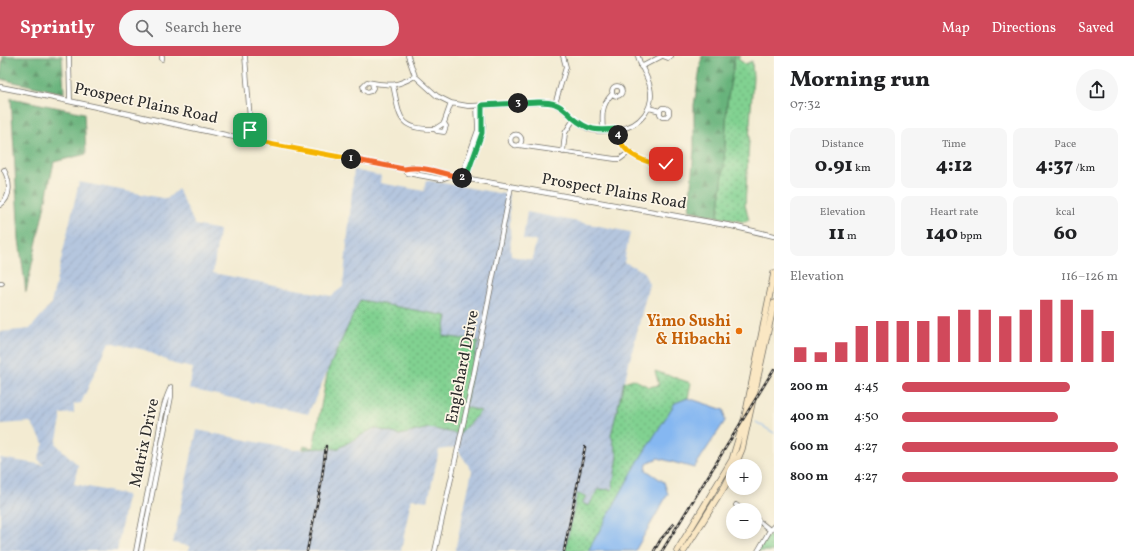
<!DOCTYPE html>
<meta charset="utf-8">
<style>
:root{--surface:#fff;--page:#f6f6f6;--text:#202124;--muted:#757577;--accent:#d1495b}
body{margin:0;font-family:Vollkorn,serif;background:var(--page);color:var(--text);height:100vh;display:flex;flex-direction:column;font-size:15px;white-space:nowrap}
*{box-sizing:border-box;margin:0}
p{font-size:13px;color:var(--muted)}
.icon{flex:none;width:22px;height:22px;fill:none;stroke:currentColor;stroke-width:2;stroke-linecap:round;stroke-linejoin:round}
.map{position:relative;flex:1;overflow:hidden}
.drawer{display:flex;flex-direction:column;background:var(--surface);width:360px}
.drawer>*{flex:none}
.tools{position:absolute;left:726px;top:403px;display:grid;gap:8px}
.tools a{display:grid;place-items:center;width:36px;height:36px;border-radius:50%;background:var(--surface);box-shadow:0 2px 10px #0003;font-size:20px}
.pin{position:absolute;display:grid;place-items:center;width:34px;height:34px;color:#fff;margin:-17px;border-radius:8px;box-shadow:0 2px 6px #0006}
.km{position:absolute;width:20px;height:20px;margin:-10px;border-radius:50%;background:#222;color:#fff;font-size:11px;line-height:20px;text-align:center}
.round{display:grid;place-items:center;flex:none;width:42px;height:42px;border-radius:21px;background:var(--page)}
.head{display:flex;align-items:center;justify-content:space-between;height:68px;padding:0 16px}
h1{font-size:22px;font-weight:800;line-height:30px}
.figures{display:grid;grid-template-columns:repeat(3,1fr);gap:6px;height:68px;padding:4px 16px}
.figures div{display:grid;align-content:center;border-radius:8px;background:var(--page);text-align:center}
.figures b{font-size:20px;font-weight:800}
.figures small{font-size:11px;font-weight:400}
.figures p{font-size:11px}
.chart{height:112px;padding:8px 16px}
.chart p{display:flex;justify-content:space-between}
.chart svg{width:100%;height:72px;margin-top:4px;stroke:var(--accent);stroke-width:6}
ul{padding:0 16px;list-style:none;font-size:13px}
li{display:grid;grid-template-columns:64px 48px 1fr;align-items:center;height:30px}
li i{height:10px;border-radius:5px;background:var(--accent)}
header{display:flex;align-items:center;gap:24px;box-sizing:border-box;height:56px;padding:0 20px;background:var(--accent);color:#fff}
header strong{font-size:19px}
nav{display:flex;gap:22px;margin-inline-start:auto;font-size:14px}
.search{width:280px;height:36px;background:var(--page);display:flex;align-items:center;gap:10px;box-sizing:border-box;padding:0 14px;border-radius:22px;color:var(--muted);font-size:15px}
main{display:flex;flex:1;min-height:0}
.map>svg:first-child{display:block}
.industrial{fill:url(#industrial-furrows)}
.grass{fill:url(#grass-dots);stroke:#567e5e}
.forest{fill:url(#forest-firs);stroke:#4a6f53}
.water{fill:#85b7f1;stroke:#58718e}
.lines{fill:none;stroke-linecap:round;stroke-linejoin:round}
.stream{stroke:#85b7f1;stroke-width:1}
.minor-casing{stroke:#716e65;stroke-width:5.5}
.tertiary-casing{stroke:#716e65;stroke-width:6}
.secondary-casing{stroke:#716e65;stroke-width:7}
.minor{stroke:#fff;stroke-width:4}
.tertiary{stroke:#fff;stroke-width:4.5}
.secondary{stroke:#fae7c3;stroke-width:5.5}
.rail-casing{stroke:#2b2b2b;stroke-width:2.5}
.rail{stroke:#fcf5e5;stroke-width:1;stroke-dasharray:3;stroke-linecap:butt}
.split-1-casing{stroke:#fff;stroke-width:8}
.split-2-casing{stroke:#fff;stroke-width:8}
.split-3-casing{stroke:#fff;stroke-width:8}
.split-4-casing{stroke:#fff;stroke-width:8}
.split-5-casing{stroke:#fff;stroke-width:8}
.split-1{stroke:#f5b400;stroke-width:5}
.split-2{stroke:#f0652b;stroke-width:5}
.split-3{stroke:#22a559;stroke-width:5}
.split-4{stroke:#22a559;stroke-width:5}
.split-5{stroke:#f5b400;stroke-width:5}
.food-dot{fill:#e8710a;stroke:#fcf5e5;stroke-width:1.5}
.labels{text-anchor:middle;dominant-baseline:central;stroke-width:3.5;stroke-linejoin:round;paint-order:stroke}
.street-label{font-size:16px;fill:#2b2b2b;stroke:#fcf5e5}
.food-label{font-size:16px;font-weight:bold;fill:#c56008;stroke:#fcf5e5;text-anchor:end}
</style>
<header>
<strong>Sprintly</strong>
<div class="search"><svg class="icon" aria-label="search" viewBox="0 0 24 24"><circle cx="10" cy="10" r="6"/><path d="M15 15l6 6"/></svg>Search here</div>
<nav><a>Map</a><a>Directions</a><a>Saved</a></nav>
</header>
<main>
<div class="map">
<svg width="774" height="495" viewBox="0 0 774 495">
<defs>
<pattern id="industrial-furrows" width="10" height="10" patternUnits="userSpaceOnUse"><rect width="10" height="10" fill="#b5c6de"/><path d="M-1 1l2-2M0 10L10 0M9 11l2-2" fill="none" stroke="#9caabf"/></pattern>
<pattern id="grass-dots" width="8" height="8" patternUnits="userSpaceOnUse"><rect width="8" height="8" fill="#81d191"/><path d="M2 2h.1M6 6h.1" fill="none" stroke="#6aaa77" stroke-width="1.8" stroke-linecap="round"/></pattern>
<pattern id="forest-firs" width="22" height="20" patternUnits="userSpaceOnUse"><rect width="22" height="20" fill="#68b37b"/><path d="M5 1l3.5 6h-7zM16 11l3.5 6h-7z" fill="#569265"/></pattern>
</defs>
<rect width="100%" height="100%" fill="#fcf5e5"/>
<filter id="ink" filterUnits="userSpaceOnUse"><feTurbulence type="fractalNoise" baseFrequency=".025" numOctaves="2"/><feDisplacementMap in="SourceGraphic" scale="8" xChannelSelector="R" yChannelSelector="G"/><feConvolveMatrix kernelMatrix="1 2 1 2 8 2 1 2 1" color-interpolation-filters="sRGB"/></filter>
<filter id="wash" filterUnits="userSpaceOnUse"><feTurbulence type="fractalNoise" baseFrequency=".012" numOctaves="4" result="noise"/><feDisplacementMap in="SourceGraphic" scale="16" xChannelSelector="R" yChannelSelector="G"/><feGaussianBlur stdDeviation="0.9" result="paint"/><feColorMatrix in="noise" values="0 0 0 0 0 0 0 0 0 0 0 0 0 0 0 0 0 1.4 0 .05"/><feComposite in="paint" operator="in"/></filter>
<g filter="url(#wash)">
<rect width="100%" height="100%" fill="#f3ebd2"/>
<path class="industrial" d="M 354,114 L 381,120 L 380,127 L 424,135 L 426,124 L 509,139 L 511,200 L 532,204 L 536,185 L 523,183 L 527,156 L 630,176 L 624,206 L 643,215 L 649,228 L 611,379 L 618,401 L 612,435 L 589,450 L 582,447 L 586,440 L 577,438 L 565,495 L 455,495 L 472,415 L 456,391 L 439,394 L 428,445 L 411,443 L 401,495 L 189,495 L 189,490 L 173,487 L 197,374 L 295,394 L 326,392 L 337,393 L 374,372 L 400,379 L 429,372 L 459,378 L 481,355 L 465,351 L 478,285 L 443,280 L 447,260 L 360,244 L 308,358 L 189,333 L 193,312 L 174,308 L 145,294 L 109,286 L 81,347 L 74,348 L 74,357 L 61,358 L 61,364 L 56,388 L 78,409 L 74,428 L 127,439 L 117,495 L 0,495 L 0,402 L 44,409 L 38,403 L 44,387 L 30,366 L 0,368 L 0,276 L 30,273 L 51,248 L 79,126 L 167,143 L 178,133 L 195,169 L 219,174 L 213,217 L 331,240 L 343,231 Z"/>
<path class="grass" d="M 735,0 L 740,0 L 738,3 L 745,8 L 752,5 L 753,21 L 745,149 L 749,164 L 745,166 L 718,161 L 724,108 L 727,47 Z
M 360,244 L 447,260 L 443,280 L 478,285 L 465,351 L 481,355 L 459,378 L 429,372 L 400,379 L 374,372 L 337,393 L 326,392 L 303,393 L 304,390 L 313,392 L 328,314 Z
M 655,315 L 691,327 L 688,342 L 675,347 L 639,404 L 588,495 L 565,495 L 577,438 L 586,440 L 582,447 L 589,450 L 598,433 L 612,434 L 618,401 L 611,379 L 624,326 L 633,323 L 649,331 L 659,329 Z
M 774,473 L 774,495 L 757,495 L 758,492 Z"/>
<path class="forest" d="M 3,0 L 62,0 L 64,37 L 0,23 Z
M 702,0 L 735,0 L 727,47 L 724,108 L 718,161 L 689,154 L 694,93 L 694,49 Z
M 11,42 L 84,57 L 86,98 L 54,106 L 26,236 L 19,183 Z"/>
<path class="water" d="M 688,342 L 724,354 L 725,365 L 694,412 L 658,402 L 647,408 L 646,414 L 664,426 L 668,438 L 635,495 L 588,495 L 639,404 L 675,347 Z"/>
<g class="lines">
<path class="stream" d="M 756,366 L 774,377"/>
</g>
</g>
<g filter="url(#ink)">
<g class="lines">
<defs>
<path id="minor" d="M 69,0 L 70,45
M 245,0 L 250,64 L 248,84
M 408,0 L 415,20 L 437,40 L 451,47 L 468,50 L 549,46 C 565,50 573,65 587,72 C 596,77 610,75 620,73 C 640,70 655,52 650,31 C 648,20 640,11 638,0
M 663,0 L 668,2 L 671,0
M 162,3 L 162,0
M 641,11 L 662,0
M 372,27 L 373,32 L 371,35 L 367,36 L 364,34 L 363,30 L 367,26 C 389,29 394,32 415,20
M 393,29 C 400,60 397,74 435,73 L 444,67 L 451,47
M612 35a5 5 0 1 1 10 0a5 5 0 1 1-10 0Z
M 555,48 L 566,11 L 563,0
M 649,52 L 660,55 L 662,52 L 666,52 L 669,54 L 669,58 L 666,61 L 662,61 L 660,58 L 660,55
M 435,73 L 437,75 L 444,76 L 446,70 L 444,67
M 617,73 C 621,96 635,103 656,108
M 603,74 C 602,59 601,50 612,38
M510.5 84a5.5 5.5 0 1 1 11 0a5.5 5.5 0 1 1-11 0Z
M 518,89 L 615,103 L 620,103 L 628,97
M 563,96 L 565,77 L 574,63
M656 109a5 5 0 1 1 10 0a5 5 0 1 1-10 0Z
M 464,122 L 468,117 L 482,77 L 483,70 L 482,49
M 464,122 L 464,113 L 478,74 L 477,50
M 0,149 C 12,141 10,125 4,114
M 0,227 L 2,227
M 736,449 L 743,454
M 755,462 L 770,474
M 136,495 C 142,461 150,427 156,393 C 160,372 161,351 171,331
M 141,495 L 171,341 L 171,333
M 435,495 L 469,342 L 511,131
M 758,495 L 770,474 L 774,470"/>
<path id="tertiary" d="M 0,31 C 84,47 166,67 249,84 C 301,94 352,104 404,113 C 425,109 445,119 464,122 L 732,170 L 774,180
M 404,113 L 408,117 L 441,123 L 449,120"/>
<path id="secondary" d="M 735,410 L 742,393 L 774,247
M 677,495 L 732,404 L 745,361 L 774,217
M 684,495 L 725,430 L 733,414"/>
</defs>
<use href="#minor" class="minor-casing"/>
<use href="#tertiary" class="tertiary-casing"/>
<use href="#secondary" class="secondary-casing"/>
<use href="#minor" class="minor"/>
<use href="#tertiary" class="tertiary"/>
<use href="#secondary" class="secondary"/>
<defs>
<path id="rail" d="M 307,495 L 321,429 L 326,390
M 564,495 L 585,391
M 654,495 L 661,483 L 674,468
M 662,495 L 774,313"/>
</defs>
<use href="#rail" class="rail-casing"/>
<use href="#rail" class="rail"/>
</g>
</g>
<g class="lines" filter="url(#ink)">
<defs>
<path id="split-1" d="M 250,74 L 248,84 L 351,103"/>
<path id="split-2" d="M 351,103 L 404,113 C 424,109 443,118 462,122"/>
<path id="split-3" d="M 462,122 L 464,122 L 467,119 L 482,77 L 482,49 L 518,47"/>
<path id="split-4" d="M 518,47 C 529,47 544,44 555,48 C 562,50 567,56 572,61 C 588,75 597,75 617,73 L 618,79"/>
<path id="split-5" d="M 618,79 C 623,97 639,104 656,108 L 658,105 L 662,104 L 666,108"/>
</defs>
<use href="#split-1" class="split-1-casing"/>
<use href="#split-2" class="split-2-casing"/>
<use href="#split-3" class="split-3-casing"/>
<use href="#split-4" class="split-4-casing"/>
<use href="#split-5" class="split-5-casing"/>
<use href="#split-1" class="split-1"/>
<use href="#split-2" class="split-2"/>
<use href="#split-3" class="split-3"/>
<use href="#split-4" class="split-4"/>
<use href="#split-5" class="split-5"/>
</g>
<circle class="food-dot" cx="739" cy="275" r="4"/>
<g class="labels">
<g class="street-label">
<text transform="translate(146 48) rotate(12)">Prospect Plains Road</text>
<text transform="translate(614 136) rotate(10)">Prospect Plains Road</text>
<text transform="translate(463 311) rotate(-79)">Englehard Drive</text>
<text transform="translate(145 387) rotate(-78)">Matrix Drive</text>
</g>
<g class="food-label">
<text x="731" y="266">Yimo Sushi<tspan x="731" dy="18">&amp; Hibachi</tspan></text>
</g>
</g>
</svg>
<div class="tools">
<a>+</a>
<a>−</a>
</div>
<div class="pin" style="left:250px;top:74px;background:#1e9e55"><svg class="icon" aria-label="arrive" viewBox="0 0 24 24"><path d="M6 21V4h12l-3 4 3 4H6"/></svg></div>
<div class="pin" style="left:666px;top:108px;background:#d93025"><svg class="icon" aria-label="check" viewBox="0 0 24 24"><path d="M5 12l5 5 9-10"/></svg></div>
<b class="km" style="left:351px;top:103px">1</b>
<b class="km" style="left:462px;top:122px">2</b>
<b class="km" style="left:518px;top:47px">3</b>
<b class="km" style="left:618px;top:79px">4</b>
</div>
<section class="drawer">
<div class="head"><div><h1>Morning run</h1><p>07:32</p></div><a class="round"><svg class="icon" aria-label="share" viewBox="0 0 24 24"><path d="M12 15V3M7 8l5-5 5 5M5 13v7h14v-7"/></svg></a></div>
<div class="figures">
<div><p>Distance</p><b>0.91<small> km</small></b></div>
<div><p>Time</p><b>4:12</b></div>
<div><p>Pace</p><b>4:37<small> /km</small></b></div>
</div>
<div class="figures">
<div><p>Elevation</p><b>11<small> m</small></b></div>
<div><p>Heart rate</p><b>140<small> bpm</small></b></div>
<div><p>kcal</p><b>60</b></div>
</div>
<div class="chart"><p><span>Elevation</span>116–126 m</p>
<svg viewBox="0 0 160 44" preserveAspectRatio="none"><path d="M5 44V35M15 44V38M25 44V32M35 44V22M45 44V19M55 44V19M65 44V19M75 44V16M85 44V12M95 44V12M105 44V16M115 44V12M125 44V6M135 44V6M145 44V12M155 44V25"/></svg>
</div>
<ul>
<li><b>200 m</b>4:45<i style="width:78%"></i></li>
<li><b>400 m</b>4:50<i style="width:72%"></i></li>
<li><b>600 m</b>4:27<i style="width:100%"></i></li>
<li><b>800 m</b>4:27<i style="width:100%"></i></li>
</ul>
</section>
</main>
